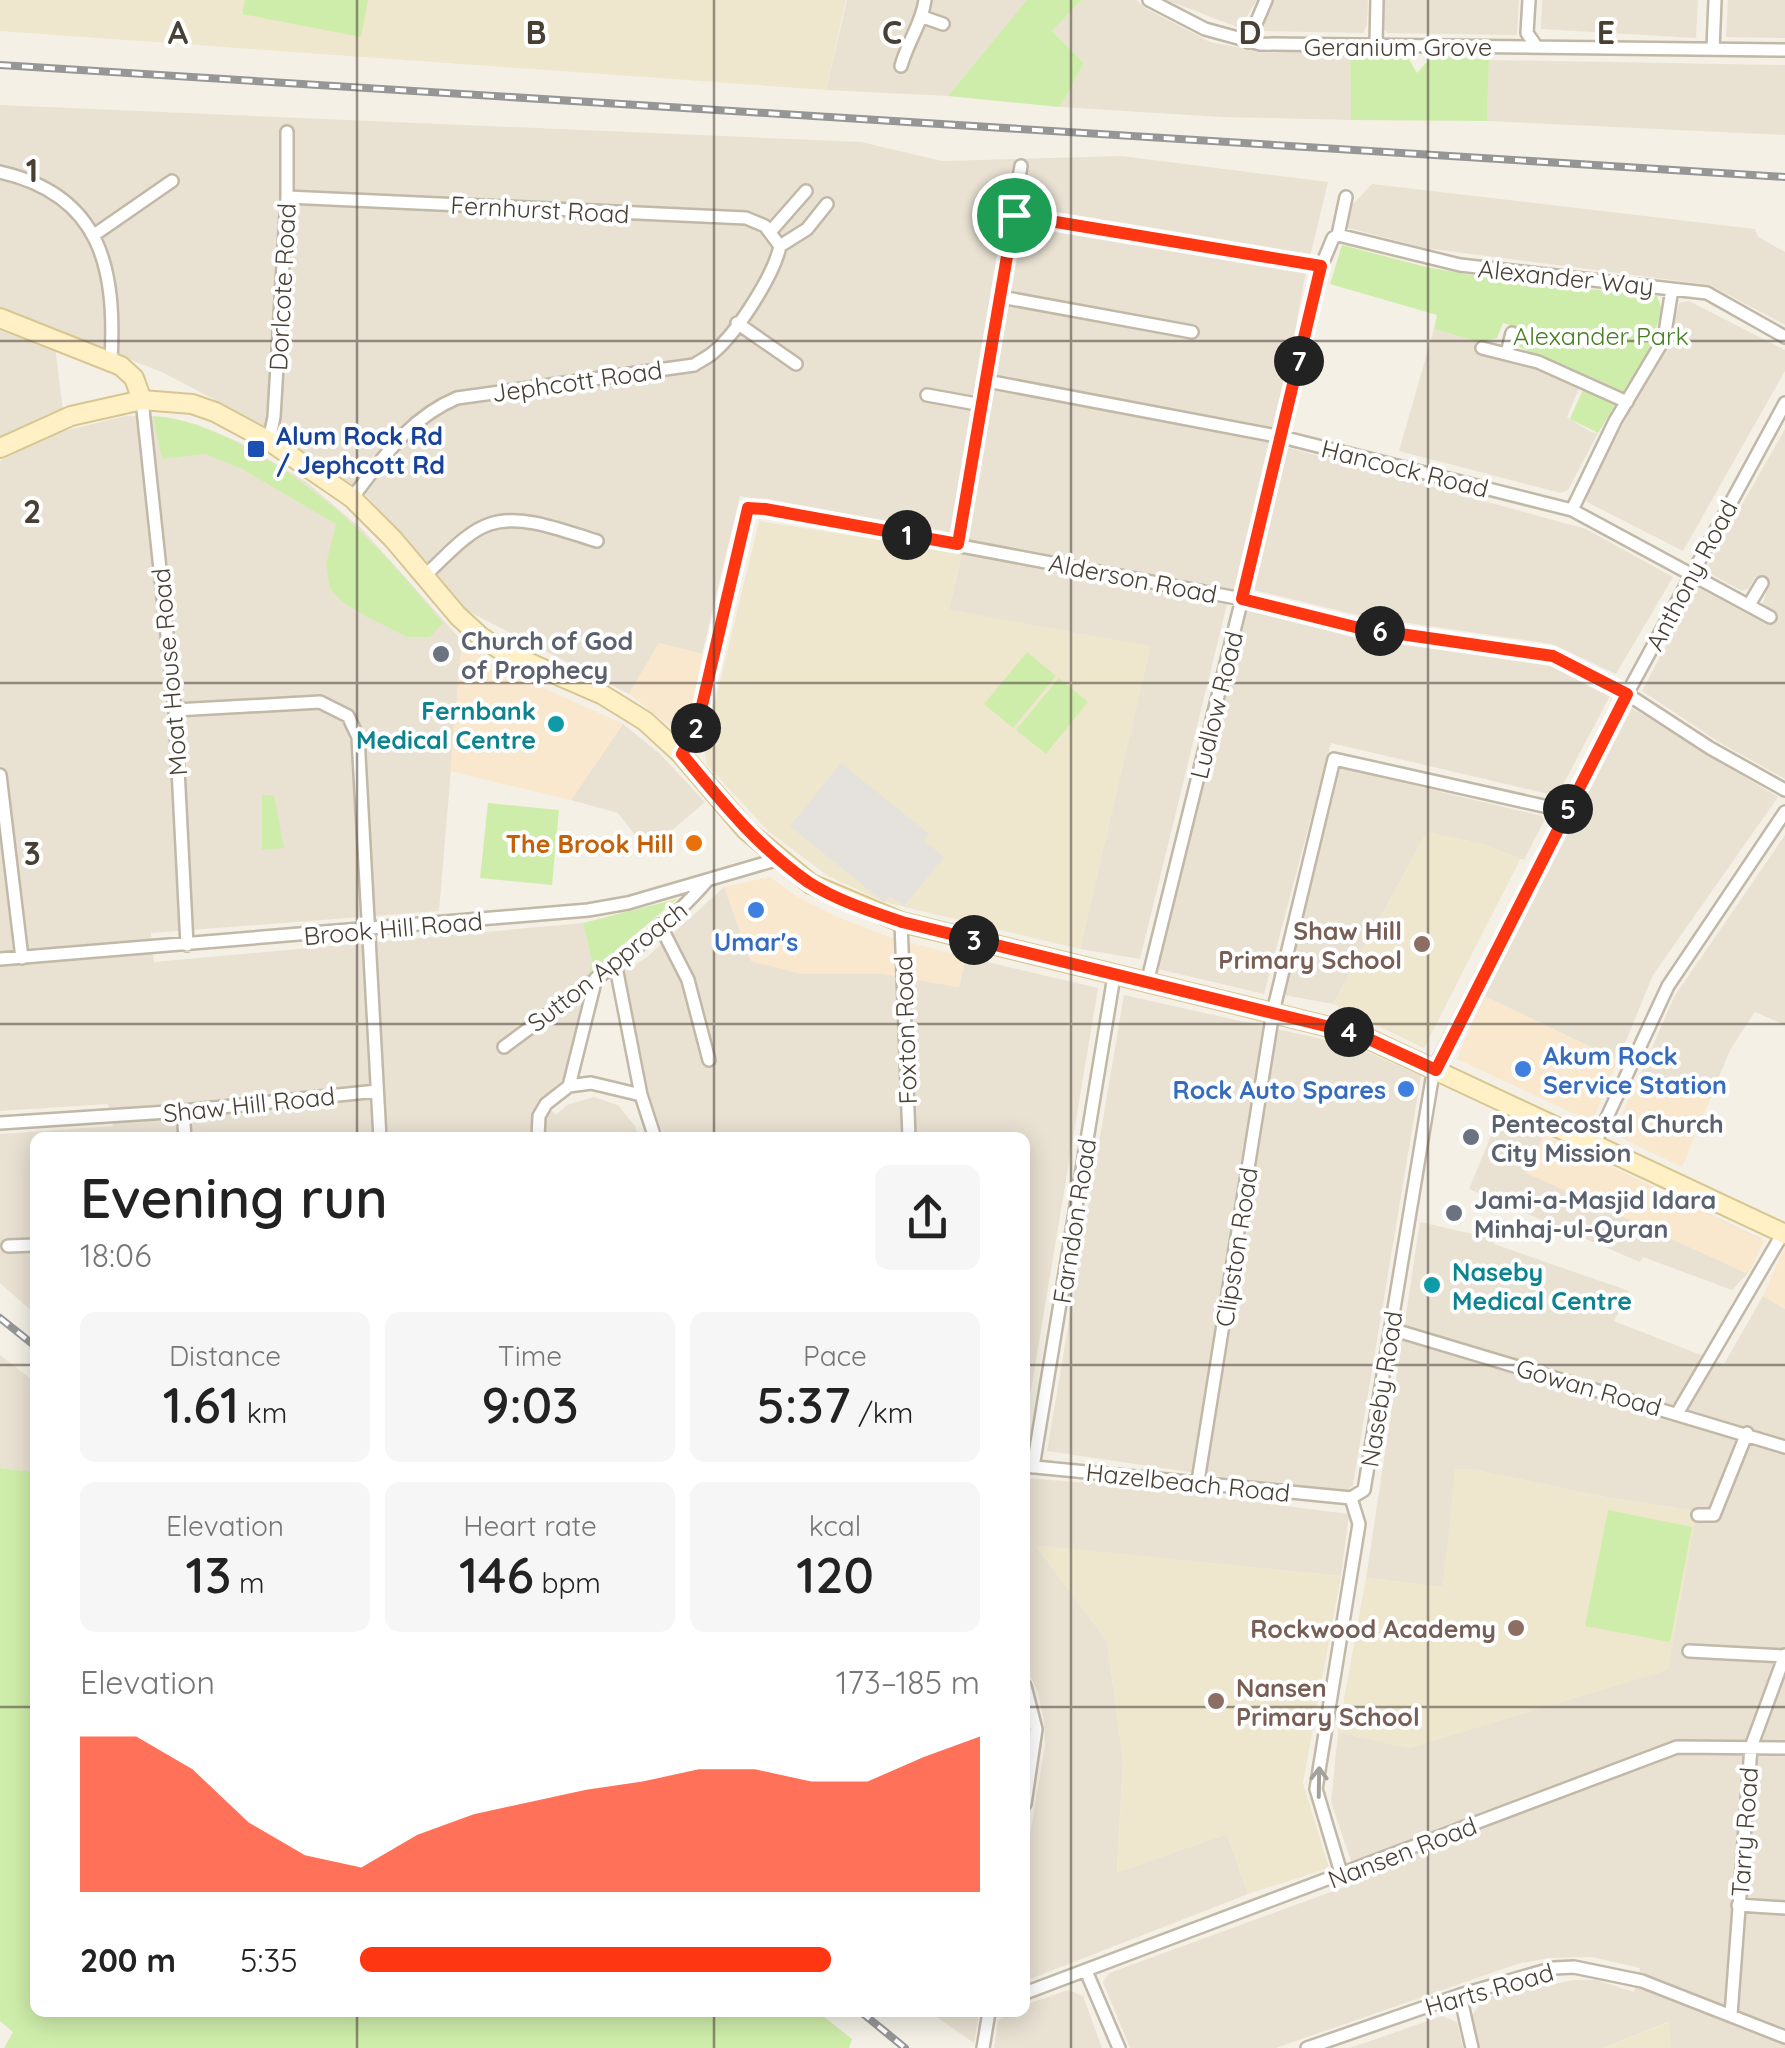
<!DOCTYPE html>
<meta charset="utf-8">
<style>
:root{--surface:#fff;--page:#f6f6f6;--text:#222;--muted:#767676;--accent:#ff3612}
body{margin:0;font-family:Quicksand,sans-serif;background:var(--page);color:var(--text);height:100vh;display:flex;flex-direction:column;font-size:38px;white-space:nowrap}
*{box-sizing:border-box;margin:0}
p{font-size:32px;color:var(--muted)}
.icon{flex:none;width:55px;height:55px;fill:none;stroke:currentColor;stroke-width:2;stroke-linecap:round;stroke-linejoin:round}
.map{position:relative;flex:1;overflow:hidden}
.drawer{position:absolute;left:30px;top:1132px;width:1000px;height:885px;display:flex;flex-direction:column;background:var(--surface);border-radius:15px;box-shadow:0 5px 25px #0003}
.drawer>*{flex:none}
.pin{position:absolute;display:grid;place-items:center;width:85px;height:85px;color:#fff;margin:-42px;border:5px solid #fff;border-radius:50%;box-shadow:0 2px 10px #0007}
.km{position:absolute;width:50px;height:50px;margin:-25px;border-radius:50%;background:#222;color:#fff;font-size:28px;line-height:50px;text-align:center}
.round{display:grid;place-items:center;flex:none;width:105px;height:105px;border-radius:15px;background:var(--page)}
.headline{display:flex;align-items:center;justify-content:space-between;height:170px;padding:0 50px}
h1{font-size:55px;font-weight:600;line-height:75px}
.stats{display:grid;grid-template-columns:repeat(3,1fr);gap:15px;height:170px;padding:10px 50px}
.stats div{display:grid;align-content:center;border-radius:15px;background:var(--page);text-align:center}
.stats b{font-size:50px;font-weight:600}
.stats small{font-size:28px;font-weight:400}
.stats p{font-size:28px}
.chart{height:280px;padding:20px 50px}
.chart p{display:flex;justify-content:space-between}
.chart svg{width:100%;height:180px;margin-top:10px;fill:var(--accent);opacity:.7}
ul{padding:0 50px;list-style:none;font-size:32px}
li{display:grid;grid-template-columns:160px 120px 1fr;align-items:center;height:75px}
li i{height:25px;border-radius:12px;background:var(--accent)}
.map>svg:first-child{display:block}
.residential{fill:#e9e2d3}
.commercial{fill:#f9e7ce}
.education{fill:#efe6ce}
.green{fill:#cfedaa}
.parking{fill:#e5e2de}
.lines{fill:none;stroke-linecap:round;stroke-linejoin:round}
.street-casing{stroke:#c1b8a7;stroke-width:16}
.secondary-casing{stroke:#d8c691;stroke-width:22}
.street{stroke:#fff;stroke-width:11}
.secondary{stroke:#fff1c5;stroke-width:18}
.rail-casing{stroke:#969696;stroke-width:8}
.rail{stroke:#fff;stroke-width:4;stroke-dasharray:11;stroke-linecap:butt}
.oneway{stroke:#a4a09a}
.route-casing{stroke:#fff;stroke-width:20}
.route{stroke:#ff3612;stroke-width:12}
.grid{fill:none;stroke:#484034;stroke-width:2.5;stroke-opacity:0.55}
.transit-dot{fill:#1a4fb4;stroke:#fff;stroke-width:4}
.worship-dot{fill:#6b7280;stroke:#fff;stroke-width:4}
.culture-dot{fill:#0f9aa8;stroke:#fff;stroke-width:4}
.food-dot{fill:#e8710a;stroke:#fff;stroke-width:4}
.shop-dot{fill:#3f7fe0;stroke:#fff;stroke-width:4}
.education-dot{fill:#8d6e63;stroke:#fff;stroke-width:4}
.labels{text-anchor:middle;dominant-baseline:central;stroke-width:8;stroke-linejoin:round;paint-order:stroke}
.street-label{font-size:25px;fill:#484034;stroke:#fff}
.park-label{font-size:25px;fill:#457f21;stroke:#fff}
.transit-label{font-size:25px;font-weight:bold;fill:#164399;stroke:#fff;text-anchor:start}
.worship-label{font-size:25px;font-weight:bold;fill:#5b616d;stroke:#fff;text-anchor:start}
.culture-label{font-size:25px;font-weight:bold;fill:#0d838f;stroke:#fff;text-anchor:end}
.food-label{font-size:25px;font-weight:bold;fill:#c56008;stroke:#fff;text-anchor:end}
.education-label{font-size:25px;font-weight:bold;fill:#785e54;stroke:#fff;text-anchor:end}
.shop-label{font-size:25px;font-weight:bold;fill:#366cbe;stroke:#fff}
.grid-label{font-size:32px;text-anchor:middle;font-weight:bold;fill:#484034;stroke:#fff;stroke-width:8;stroke-linejoin:round;paint-order:stroke}
</style>
<div class="map">
<svg width="1785" height="2048" viewBox="0 0 1785 2048">
<rect width="100%" height="100%" fill="#f4f0e5"/>
<path class="residential" d="M 847,0 L 1028,0 L 948,96 L 826,90 Z
M 1082,0 L 1136,0 L 1147,9 L 1210,42 L 1267,53 L 1350,49 L 1351,120 L 1222,117 L 1060,107 L 1084,63 L 1052,31 Z
M 1166,0 L 1257,0 L 1240,28 Z
M 1274,0 L 1368,0 L 1367,25 L 1363,33 L 1263,31 L 1262,24 Z
M 1384,0 L 1519,0 L 1517,35 L 1388,33 L 1383,28 Z
M 1542,0 L 1698,0 L 1696,38 L 1541,29 Z
M 1728,0 L 1785,0 L 1785,38 L 1726,37 Z
M 1489,60 L 1785,65 L 1785,135 L 1487,121 Z
M 0,105 L 861,142 L 942,161 L 1121,156 L 1328,182 L 1304,282 L 1277,429 L 1236,591 L 740,496 L 702,654 L 659,643 L 629,694 L 464,609 L 367,496 L 234,410 L 164,373 L 0,308 Z
M 1372,184 L 1755,229 L 1758,237 L 1785,252 L 1785,325 L 1710,285 L 1425,248 L 1345,227 L 1351,206 Z
M 1689,301 L 1785,350 L 1785,371 L 1683,551 L 1587,502 L 1585,495 L 1670,336 L 1679,303 Z
M 0,329 L 55,346 L 63,410 L 0,439 Z
M 1434,329 L 1479,342 L 1476,352 L 1547,373 L 1579,388 L 1567,417 L 1591,432 L 1598,433 L 1568,490 L 1561,493 L 1399,451 Z
M 125,416 L 166,417 L 195,424 L 239,442 L 305,481 L 363,530 L 462,641 L 439,911 L 151,933 L 154,962 L 583,923 L 592,961 L 565,1078 L 541,1099 L 556,1115 L 567,1105 L 594,1097 L 618,1105 L 635,1126 L 639,1137 L 35,1138 L 35,1314 L 0,1283 L 0,1134 L 113,1126 L 108,1104 L 0,1111 L 0,461 L 52,434 Z
M 1785,429 L 1785,779 L 1722,744 L 1642,691 L 1697,587 L 1767,625 L 1774,614 L 1763,603 L 1768,584 L 1755,577 L 1749,588 L 1742,591 L 1707,572 L 1706,568 Z
M 1286,447 L 1586,529 L 1673,577 L 1616,674 L 1552,644 L 1361,616 L 1250,589 Z
M 962,553 L 1227,604 L 1140,959 L 1080,949 L 1150,647 L 949,610 Z
M 1247,607 L 1355,634 L 1547,662 L 1611,694 L 1557,796 L 1331,743 L 1264,994 L 1158,969 Z
M 1632,708 L 1778,797 L 1653,975 L 1618,1060 L 1484,996 Z
M 623,724 L 660,754 L 705,802 L 664,837 L 642,844 L 618,813 L 571,800 Z
M 1340,768 L 1542,816 L 1544,821 L 1524,860 L 1482,844 L 1427,832 L 1333,1004 L 1284,995 Z
M 1785,835 L 1785,1025 L 1755,1012 L 1730,1050 L 1710,1099 L 1641,1073 L 1674,997 Z
M 724,887 L 751,961 L 883,974 L 959,987 L 966,957 L 1098,988 L 1025,1426 L 1025,1138 L 664,1137 L 650,1099 L 621,973 L 646,958 Z
M 1124,995 L 1357,1047 L 1421,1076 L 1353,1485 L 1344,1495 L 1047,1451 Z
M 1500,1114 L 1762,1239 L 1748,1273 L 1732,1290 L 1643,1257 L 1640,1262 L 1469,1189 Z
M 1420,1222 L 1495,1239 L 1494,1244 L 1629,1291 L 1614,1321 L 1724,1364 L 1763,1296 L 1785,1309 L 1785,2048 L 1671,2048 L 1668,2022 L 1602,2048 L 1479,2048 L 1472,2016 L 1483,1998 L 1574,1980 L 1596,1980 L 1634,1992 L 1640,1968 L 1592,1957 L 1549,1958 L 1517,1964 L 1276,2048 L 1130,2048 L 1103,1982 L 1109,1973 L 1358,1882 L 1331,1802 L 1338,1732 L 1410,1748 L 1697,1511 L 1605,1497 L 1471,1469 L 1456,1469 L 1443,1587 L 1366,1578 Z
M 0,1355 L 35,1382 L 35,1472 L 0,1468 Z
M 1025,1478 L 1128,1486 L 1349,1514 L 1341,1576 L 1036,1546 L 1107,1641 L 1123,1760 L 1117,1872 L 1227,1834 L 1248,1894 L 1025,1981 L 1025,1865 L 1045,1745 L 1044,1721 L 1038,1692 L 1025,1665 Z
M 1068,1990 L 1083,1996 L 1102,2048 L 994,2048 L 998,2021 L 1008,2013 L 1025,2012 L 1025,2005 Z
M 931,2013 L 979,2013 L 974,2043 Z
M 1442,2016 L 1457,2022 L 1463,2048 L 1350,2048 Z"/>
<path class="commercial" d="M 462,641 L 499,668 L 623,724 L 571,800 L 450,771 Z
M 659,643 L 702,654 L 689,723 L 679,733 L 629,694 Z
M 770,877 L 796,896 L 837,917 L 892,938 L 966,957 L 959,987 L 883,974 L 801,974 L 751,961 L 724,887 Z
M 1484,996 L 1618,1060 L 1592,1122 L 1457,1059 Z
M 1641,1073 L 1710,1099 L 1682,1167 L 1613,1134 Z
M 1544,1134 L 1764,1241 L 1748,1274 L 1526,1173 Z
M 1785,1247 L 1785,1309 L 1763,1296 Z"/>
<path class="education" d="M 0,0 L 846,0 L 826,90 L 0,31 Z
M 759,521 L 962,553 L 949,610 L 1151,646 L 1080,949 L 884,902 L 828,876 L 767,830 L 707,765 L 704,748 Z
M 1427,832 L 1482,844 L 1521,858 L 1424,1048 L 1333,1004 Z
M 1455,1469 L 1471,1469 L 1605,1497 L 1697,1511 L 1668,1670 L 1410,1748 L 1338,1732 L 1366,1578 L 1443,1587 Z
M 1035,1545 L 1341,1576 L 1303,1783 L 1329,1868 L 1248,1894 L 1227,1834 L 1117,1873 L 1123,1760 L 1107,1641 Z
M 1669,2022 L 1671,2048 L 1602,2048 Z"/>
<path class="green" d="M 245,0 L 368,0 L 361,37 L 242,14 Z
M 1027,0 L 1082,0 L 1052,31 L 1084,63 L 1060,107 L 948,96 Z
M 1350,49 L 1404,51 L 1417,73 L 1433,55 L 1489,60 L 1487,121 L 1351,120 Z
M 1342,245 L 1426,267 L 1494,279 L 1657,296 L 1662,310 L 1649,350 L 1598,433 L 1570,419 L 1588,378 L 1517,346 L 1520,328 L 1503,323 L 1497,338 L 1479,342 L 1434,329 L 1437,315 L 1330,284 Z
M 153,416 C 192,419 228,436 261,456 C 338,501 387,555 443,623 L 430,637 L 407,637 L 365,616 L 341,601 L 330,589 L 326,564 L 336,524 L 242,469 L 205,454 L 162,459 Z
M 1027,652 L 1056,676 L 1013,728 L 984,704 Z
M 1059,678 L 1088,702 L 1046,754 L 1016,730 Z
M 262,795 L 274,795 L 284,848 L 262,850 Z
M 488,803 L 559,810 L 552,885 L 480,878 Z
M 677,899 L 589,974 L 592,961 L 583,923 Z
M 0,1468 L 35,1472 L 35,2012 L 818,2012 L 852,2039 L 849,2048 L 4,2048 L 13,2032 L 0,2021 Z
M 1608,1510 L 1692,1527 L 1670,1642 L 1585,1626 Z"/>
<path class="parking" d="M 841,763 L 929,834 L 924,841 L 944,857 L 904,906 L 890,896 L 884,902 L 790,826 Z"/>
<g class="lines">
<defs>
<path id="street" d="M 1149,0 L 1205,29 L 1260,44 L 1785,50
M 1529,0 L 1527,33 L 1536,46
M 923,17 L 943,24
M 1248,42 L 1266,0
M 1376,43 L 1377,0
M 1713,49 L 1715,0
M 901,66 C 908,41 922,23 925,0
M 0,172 C 102,195 116,269 111,361
M 287,197 L 746,218 L 765,226 L 780,246
M 1014,215 L 1321,267
M 770,232 L 806,191
M 94,235 L 172,181
M 1338,235 L 1460,265 L 1707,293 L 1785,337
M 780,246 L 807,229 L 827,204
M 1001,297 L 1192,332
M 737,323 L 796,364
M 1482,348 L 1538,362 L 1627,402
M 1507,353 L 1512,333
M 987,381 L 1282,437 L 1572,510 L 1770,617
M 927,395 L 982,405
M 142,400 L 175,710 L 187,945
M 269,441 L 274,417 L 287,197 L 287,132
M 352,498 C 383,458 409,418 457,398 L 694,365 C 701,360 709,357 715,351 C 738,331 774,275 780,246
M 1572,510 L 1615,421 L 1664,339 L 1672,289
M 958,544 L 1021,166
M 423,577 C 443,560 465,532 490,524 C 522,513 566,532 597,541
M 1749,605 L 1762,583
M 175,710 L 320,702 L 348,716 L 358,737 L 380,1138
M 682,755 L 697,727 L 748,509 L 765,509 L 1242,599 L 1359,628 L 1553,656 L 1627,694 L 1710,748 L 1785,790
M 0,775 L 22,958
M 901,922 L 909,1138
M 660,925 L 688,980 L 709,1060
M 0,959 L 588,910 L 628,903 L 779,859
M 615,962 L 641,1095 L 655,1138
M 1147,983 L 1282,437 L 1321,267 L 1333,238 L 1338,235 L 1346,197
M 504,1047 C 569,998 654,942 706,882
M 569,1086 L 591,1083 L 641,1095
M 183,1111 L 185,1138
M 0,1123 L 183,1111 L 377,1091
M 538,1138 L 539,1116 L 546,1104 L 569,1086 L 596,978
M 1595,1143 L 1668,986 L 1785,812
M 8,1246 L 35,1245
M 1391,1329 L 1785,1447
M 1678,1412 L 1783,1233
M 1025,1466 L 1351,1498
M 1033,1467 L 1114,976
M 1198,1481 L 1273,1012 L 1334,759 L 1566,811
M 1351,1498 L 1364,1490 L 1432,1079 L 1439,1059 L 1627,694 L 1785,403
M 1698,1515 L 1714,1515 L 1747,1433
M 1689,1651 L 1785,1656
M 1025,1686 L 1036,1729 L 1025,1804
M 1342,1876 L 1316,1789 L 1359,1524 L 1351,1498
M 1738,1905 L 1785,1908
M 1086,1971 L 1119,2048
M 1025,1993 L 1677,1747 L 1785,1748
M 1460,1995 L 1472,2048
M 1731,2015 L 1751,1747 L 1785,1655
M 983,2048 L 989,2012
M 1307,2048 L 1460,1995 L 1554,1968 L 1574,1967 L 1642,1981 L 1785,2037"/>
<path id="secondary" d="M 0,318 L 121,366 L 134,378 L 142,400
M 0,448 L 71,416 L 142,400 L 192,404 L 215,412 L 269,441 L 352,498 L 393,539 L 458,616 L 480,636 L 502,651 L 603,695 L 645,721 L 682,755 L 746,830 L 811,884 L 901,922 L 1358,1034 L 1785,1234"/>
</defs>
<use href="#street" class="street-casing"/>
<use href="#secondary" class="secondary-casing"/>
<use href="#street" class="street"/>
<use href="#secondary" class="secondary"/>
<defs>
<path id="rail" d="M 0,65 L 1785,177
M 0,1318 L 35,1346
M 861,2012 L 905,2048"/>
</defs>
<use href="#rail" class="rail-casing"/>
<use href="#rail" class="rail"/>
</g>
<defs><path id="oneway-shaft" d="M-6 0H5M1.5-3L5.5 0L1.5 3" fill="none" stroke-width="1.6" stroke-linecap="round" stroke-linejoin="round" transform="scale(2.5)"/></defs>
<use class="oneway" href="#oneway-shaft" transform="translate(1319 1782) rotate(-89)"/>
<g class="lines">
<defs>
<path id="route" d="M 1014,215 L 1321,266 L 1242,599 L 1359,628 L 1553,656 L 1627,694 L 1436,1070 L 1358,1034 L 902,922 C 870,911 836,900 808,882 C 758,847 720,800 682,754 L 697,727 L 748,508 L 765,509 L 958,544 Z"/>
</defs>
<use href="#route" class="route-casing"/>
<use href="#route" class="route"/>
</g>
<path class="grid" d="M 357,0 L 357,1138M 714,0 L 714,1138M 1071,0 L 1071,2048M 1428,0 L 1428,2048M 0,341 L 1785,341M 0,683 L 1785,683M 0,1024 L 1785,1024M 0,1365 L 35,1365M 1025,1365 L 1785,1365M 0,1707 L 35,1707M 1025,1707 L 1785,1707M 357,2012 L 357,2048M 714,2012 L 714,2048"/>
<rect class="transit-dot" x="246" y="439" width="20" height="20" rx="5"/>
<g class="worship-dot">
<circle cx="441" cy="654" r="10"/>
<circle cx="1471" cy="1137" r="10"/>
<circle cx="1454" cy="1213" r="10"/>
</g>
<g class="culture-dot">
<circle cx="556" cy="724" r="10"/>
<circle cx="1432" cy="1285" r="10"/>
</g>
<circle class="food-dot" cx="694" cy="843" r="10"/>
<g class="shop-dot">
<circle cx="756" cy="910" r="10"/>
<circle cx="1523" cy="1069" r="10"/>
<circle cx="1406" cy="1089" r="10"/>
</g>
<g class="education-dot">
<circle cx="1422" cy="944" r="10"/>
<circle cx="1516" cy="1628" r="10"/>
<circle cx="1216" cy="1701" r="10"/>
</g>
<g class="labels">
<g class="street-label">
<text x="1398" y="46">Geranium Grove</text>
<text transform="translate(540 209) rotate(3)">Fernhurst Road</text>
<text transform="translate(1566 277) rotate(6)">Alexander Way</text>
<text transform="translate(282 287) rotate(-87)">Dorlcote Road</text>
<text transform="translate(577 381) rotate(-8)">Jephcott Road</text>
<text transform="translate(1405 468) rotate(14)">Hancock Road</text>
<text transform="translate(1691 575) rotate(-62)">Anthony Road</text>
<text transform="translate(1133 578) rotate(11)">Alderson Road</text>
<text transform="translate(169 672) rotate(-95)">Moat House Road</text>
<text transform="translate(1216 705) rotate(-76)">Ludlow Road</text>
<text transform="translate(393 928) rotate(-5)">Brook Hill Road</text>
<text transform="translate(607 966) rotate(-38)">Sutton Approach</text>
<text transform="translate(905 1030) rotate(-92)">Foxton Road</text>
<text transform="translate(249 1104) rotate(-6)">Shaw Hill Road</text>
<text transform="translate(1074 1221) rotate(-81)">Farndon Road</text>
<text transform="translate(1236 1247) rotate(-81)">Clipston Road</text>
<text transform="translate(1589 1387) rotate(16)">Gowan Road</text>
<text transform="translate(1381 1389) rotate(-81)">Naseby Road</text>
<text transform="translate(1188 1482) rotate(6)">Hazelbeach Road</text>
<text transform="translate(1744 1832) rotate(-86)">Tarry Road</text>
<text transform="translate(1402 1852) rotate(-21)">Nansen Road</text>
<text transform="translate(1489 1989) rotate(-16)">Harts Road</text>
</g>
<g class="park-label">
<text x="1601" y="335">Alexander Park</text>
</g>
<g class="transit-label">
<text x="276" y="435">Alum Rock Rd<tspan x="276" dy="29">/ Jephcott Rd</tspan></text>
</g>
<g class="worship-label">
<text x="461" y="640">Church of God<tspan x="461" dy="29">of Prophecy</tspan></text>
<text x="1491" y="1123">Pentecostal Church<tspan x="1491" dy="29">City Mission</tspan></text>
<text x="1474" y="1199">Jami-a-Masjid Idara<tspan x="1474" dy="29">Minhaj-ul-Quran</tspan></text>
</g>
<g class="culture-label">
<text x="536" y="710">Fernbank<tspan x="536" dy="29">Medical Centre</tspan></text>
<text x="1452" y="1271" text-anchor="start">Naseby<tspan x="1452" dy="29">Medical Centre</tspan></text>
</g>
<g class="food-label">
<text x="674" y="843">The Brook Hill</text>
</g>
<g class="education-label">
<text x="1402" y="930">Shaw Hill<tspan x="1402" dy="29">Primary School</tspan></text>
<text x="1496" y="1628">Rockwood Academy</text>
<text x="1236" y="1687" text-anchor="start">Nansen<tspan x="1236" dy="29">Primary School</tspan></text>
</g>
<g class="shop-label">
<text x="756" y="941">Umar's</text>
<text x="1543" y="1055" text-anchor="start">Akum Rock<tspan x="1543" dy="29">Service Station</tspan></text>
<text x="1386" y="1089" text-anchor="end">Rock Auto Spares</text>
</g>
</g>
<g class="grid-label">
<text x="178" y="44">A</text>
<text x="536" y="44">B</text>
<text x="892" y="44">C</text>
<text x="1250" y="44">D</text>
<text x="1606" y="44">E</text>
<text x="32" y="182">1</text>
<text x="32" y="523">2</text>
<text x="32" y="865">3</text>
</g>
</svg>
<div class="pin" style="left:1014px;top:215px;background:#1e9e55"><svg class="icon" aria-label="arrive" viewBox="0 0 24 24"><path d="M6 21V4h12l-3 4 3 4H6"/></svg></div>
<b class="km" style="left:907px;top:535px">1</b>
<b class="km" style="left:696px;top:728px">2</b>
<b class="km" style="left:974px;top:940px">3</b>
<b class="km" style="left:1349px;top:1032px">4</b>
<b class="km" style="left:1568px;top:809px">5</b>
<b class="km" style="left:1380px;top:631px">6</b>
<b class="km" style="left:1299px;top:361px">7</b>
<section class="drawer">
<div class="headline"><div><h1>Evening run</h1><p>18:06</p></div><a class="round"><svg class="icon" aria-label="share" viewBox="0 0 24 24"><path d="M12 15V3M7 8l5-5 5 5M5 13v7h14v-7"/></svg></a></div>
<div class="stats">
<div><p>Distance</p><b>1.61<small> km</small></b></div>
<div><p>Time</p><b>9:03</b></div>
<div><p>Pace</p><b>5:37<small> /km</small></b></div>
</div>
<div class="stats">
<div><p>Elevation</p><b>13<small> m</small></b></div>
<div><p>Heart rate</p><b>146<small> bpm</small></b></div>
<div><p>kcal</p><b>120</b></div>
</div>
<div class="chart"><p><span>Elevation</span>173–185 m</p>
<svg viewBox="0 0 160 44" preserveAspectRatio="none"><path d="M0 44V6L10 6L20 14L30 27L40 35L50 38L60 30L70 25L80 22L90 19L100 17L110 14L120 14L130 17L140 17L150 11L160 6V44z"/></svg>
</div>
<ul>
<li><b>200 m</b>5:35<i style="width:76%"></i></li>
</ul>
</section>
</div>
